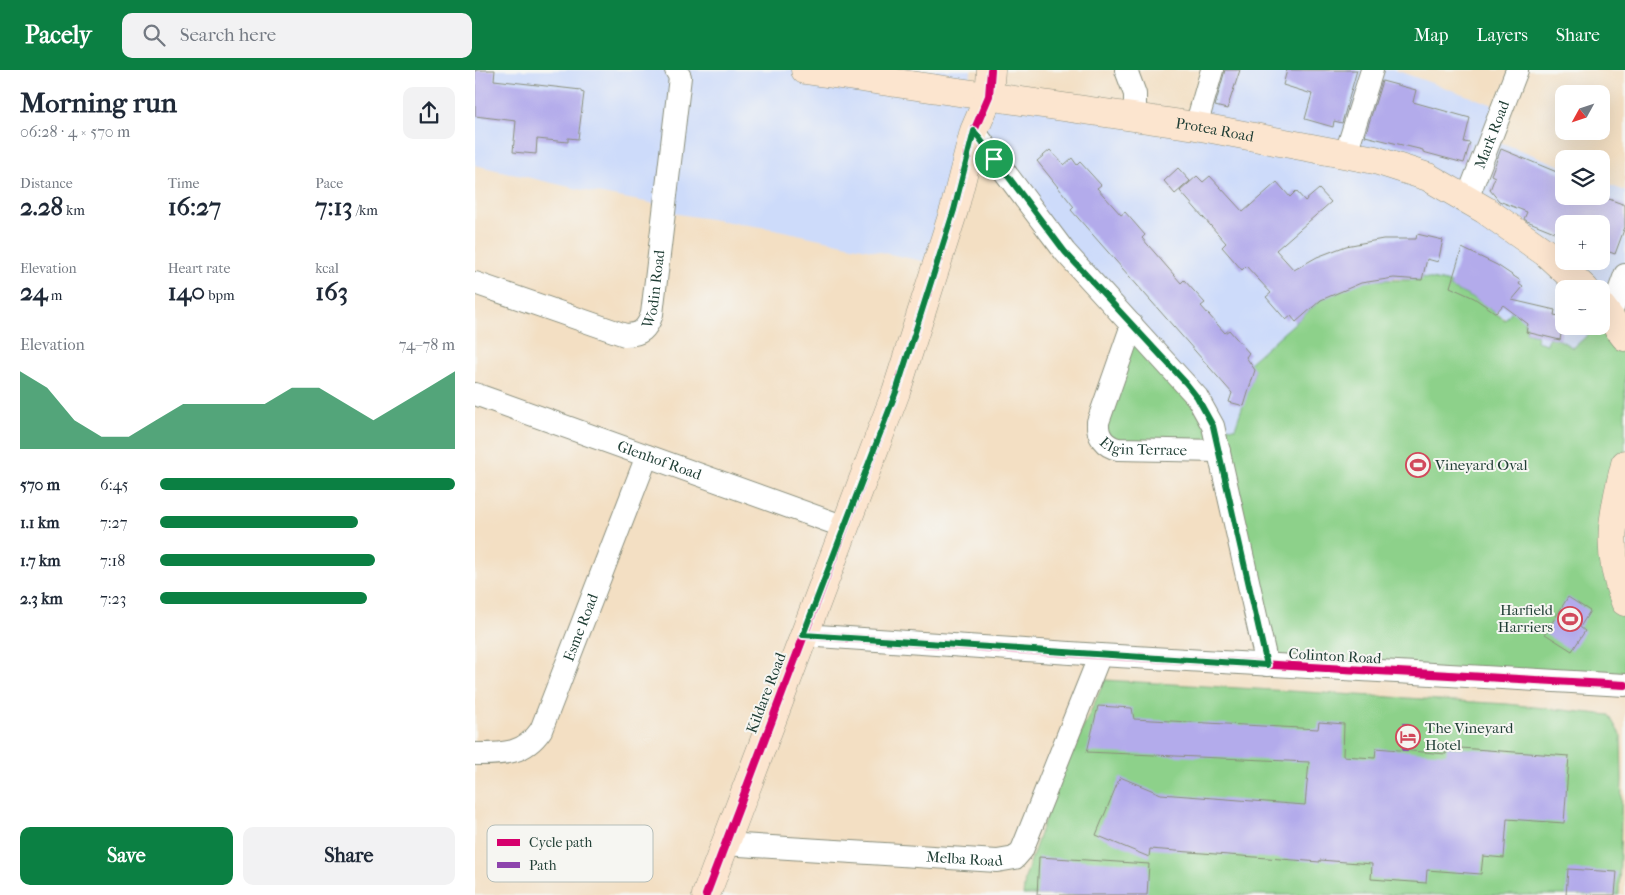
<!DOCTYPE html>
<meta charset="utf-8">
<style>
:root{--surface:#fff;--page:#f2f2f3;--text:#1f2937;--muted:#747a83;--accent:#0b8043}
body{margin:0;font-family:"IM FELL French Canon",serif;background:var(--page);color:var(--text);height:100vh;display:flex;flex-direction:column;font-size:19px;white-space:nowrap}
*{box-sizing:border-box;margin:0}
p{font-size:16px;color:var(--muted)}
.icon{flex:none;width:28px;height:28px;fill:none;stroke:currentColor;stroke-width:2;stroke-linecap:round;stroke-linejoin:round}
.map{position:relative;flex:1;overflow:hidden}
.sheet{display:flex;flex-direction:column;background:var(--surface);width:475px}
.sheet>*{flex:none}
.needle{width:32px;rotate:230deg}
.tools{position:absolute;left:1080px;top:15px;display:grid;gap:10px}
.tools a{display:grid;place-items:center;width:55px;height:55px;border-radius:10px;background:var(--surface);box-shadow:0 5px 20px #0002;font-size:25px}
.pin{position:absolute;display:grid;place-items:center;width:42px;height:42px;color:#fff;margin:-21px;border:2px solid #fff;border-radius:50%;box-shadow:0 1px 5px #0007}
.round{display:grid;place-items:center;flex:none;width:52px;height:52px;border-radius:10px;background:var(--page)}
.head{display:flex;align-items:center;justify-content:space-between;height:85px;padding:0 20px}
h1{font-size:28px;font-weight:700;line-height:38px}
.metrics{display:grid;grid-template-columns:repeat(3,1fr);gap:8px;height:85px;padding:5px 20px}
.metrics div{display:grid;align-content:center}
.metrics b{font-size:25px;font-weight:700}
.metrics small{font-size:14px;font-weight:400}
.metrics p{font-size:14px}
.chart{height:140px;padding:10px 20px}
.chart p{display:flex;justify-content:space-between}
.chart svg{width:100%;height:90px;margin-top:5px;fill:var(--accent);opacity:.7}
.primary-button{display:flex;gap:10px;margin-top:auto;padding:10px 20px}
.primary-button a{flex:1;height:58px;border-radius:10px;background:var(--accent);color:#fff;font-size:20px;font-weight:700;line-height:58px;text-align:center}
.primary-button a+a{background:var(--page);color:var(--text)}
ul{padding:0 20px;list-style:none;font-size:16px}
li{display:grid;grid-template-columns:80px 60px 1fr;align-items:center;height:38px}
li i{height:12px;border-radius:6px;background:var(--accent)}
header{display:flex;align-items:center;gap:30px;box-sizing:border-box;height:70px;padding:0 25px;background:var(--accent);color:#fff}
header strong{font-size:24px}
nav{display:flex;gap:28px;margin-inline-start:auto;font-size:18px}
.search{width:350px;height:45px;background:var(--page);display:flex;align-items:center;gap:12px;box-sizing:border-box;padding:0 18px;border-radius:10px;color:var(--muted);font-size:19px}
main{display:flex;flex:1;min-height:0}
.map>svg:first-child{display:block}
.built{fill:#cddbfa;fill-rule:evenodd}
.green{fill:#8dd18a;stroke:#56875f}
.building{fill:#b3abeb}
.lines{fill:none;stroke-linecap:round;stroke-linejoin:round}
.street-casing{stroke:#898e7c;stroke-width:24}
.secondary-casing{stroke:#898e7c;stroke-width:29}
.street{stroke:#fff;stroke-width:22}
.secondary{stroke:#fce5cf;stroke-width:28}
.quiet{stroke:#8e44ad;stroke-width:6;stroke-dasharray:12 6;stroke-linecap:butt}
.cycleway-casing{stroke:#f6f6f2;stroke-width:11}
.cycleway{stroke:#d6006c;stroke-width:8}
.route-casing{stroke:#fff;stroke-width:10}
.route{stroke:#0b8043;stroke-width:6}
.labels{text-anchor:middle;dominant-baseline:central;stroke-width:4;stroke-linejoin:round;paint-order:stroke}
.street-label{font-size:15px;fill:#1f3d34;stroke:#f6f6f2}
.poi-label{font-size:15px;fill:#1f3d34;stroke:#f6f6f2;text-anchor:start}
.key{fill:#f6f6f2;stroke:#b6beb9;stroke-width:1}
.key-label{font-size:14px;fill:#1f3d34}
</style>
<header>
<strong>Pacely</strong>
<div class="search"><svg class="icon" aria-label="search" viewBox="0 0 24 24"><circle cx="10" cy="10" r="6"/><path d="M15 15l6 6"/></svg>Search here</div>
<nav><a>Map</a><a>Layers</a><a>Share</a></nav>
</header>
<main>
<section class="sheet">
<div class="head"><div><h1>Morning run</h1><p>06:28 · 4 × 570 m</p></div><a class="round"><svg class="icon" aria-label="share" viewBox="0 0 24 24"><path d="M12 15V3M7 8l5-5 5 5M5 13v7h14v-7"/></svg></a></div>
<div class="metrics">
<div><p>Distance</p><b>2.28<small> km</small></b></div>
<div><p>Time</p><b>16:27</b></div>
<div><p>Pace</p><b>7:13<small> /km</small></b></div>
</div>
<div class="metrics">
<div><p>Elevation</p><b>24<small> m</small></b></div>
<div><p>Heart rate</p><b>140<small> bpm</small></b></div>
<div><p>kcal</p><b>163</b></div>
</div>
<div class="chart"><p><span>Elevation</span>74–78 m</p>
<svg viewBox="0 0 160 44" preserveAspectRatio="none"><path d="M0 44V6L10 14L20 30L30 38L40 38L50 30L60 22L70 22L80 22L90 22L100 14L110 14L120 22L130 30L140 22L150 14L160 6V44z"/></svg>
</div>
<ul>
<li><b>570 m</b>6:45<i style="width:100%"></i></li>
<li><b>1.1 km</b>7:27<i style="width:67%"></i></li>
<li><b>1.7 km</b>7:18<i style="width:73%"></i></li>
<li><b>2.3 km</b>7:23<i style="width:70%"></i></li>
</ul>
<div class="primary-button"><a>Save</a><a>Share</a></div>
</section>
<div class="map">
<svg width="1150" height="825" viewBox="0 0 1150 825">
<rect width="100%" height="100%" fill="#f6f6f2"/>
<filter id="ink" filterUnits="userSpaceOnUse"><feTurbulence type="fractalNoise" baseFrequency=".02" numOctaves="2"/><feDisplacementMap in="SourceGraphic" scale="10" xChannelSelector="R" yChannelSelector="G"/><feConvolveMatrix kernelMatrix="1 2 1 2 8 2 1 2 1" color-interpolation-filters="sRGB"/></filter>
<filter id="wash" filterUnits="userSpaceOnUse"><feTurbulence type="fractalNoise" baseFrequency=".0096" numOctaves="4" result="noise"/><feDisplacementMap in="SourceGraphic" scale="20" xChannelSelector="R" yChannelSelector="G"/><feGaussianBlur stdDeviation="1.12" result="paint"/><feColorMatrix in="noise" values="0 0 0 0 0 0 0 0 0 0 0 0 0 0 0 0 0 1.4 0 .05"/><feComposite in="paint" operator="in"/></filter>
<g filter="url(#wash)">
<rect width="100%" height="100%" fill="#f3dfc3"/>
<path class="built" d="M 0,0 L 496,0 L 494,23 L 720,56 L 737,0 L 920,0 L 1027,38 L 1017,69 L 1089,97 L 1089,126 L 1126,126 L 1126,112 L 1150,121 L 1150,205 L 1126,254 L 1126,219 L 1089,219 L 1089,256 L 1123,256 L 1098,278 L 1085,270 L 1074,267 L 1073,274 L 1061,271 L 1008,233 L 975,217 L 976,213 L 919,208 L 846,230 L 774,293 L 780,300 L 760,358 L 746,356 L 499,62 L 461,194 L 299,159 L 203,144 L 189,140 L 176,133 L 116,122 L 0,95 ZM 1089,154 L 1126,154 L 1126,191 L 1089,191 Z"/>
<path class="green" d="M 947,207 L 976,213 L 975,217 L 1004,231 L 1030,250 L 1038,239 L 1052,242 L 1049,254 L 1052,255 L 1051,262 L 1062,265 L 1061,271 L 1072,274 L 1074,267 L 1085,270 L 1098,278 L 1123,256 L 1150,267 L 1150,615 L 792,595 L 744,381 L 643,379 L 623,352 L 657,255 L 738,356 L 760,358 L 780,300 L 774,293 L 846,230 L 876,210 L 946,210 Z
M 630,610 L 1032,634 L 1134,645 L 1146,666 L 1147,709 L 1144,825 L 548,825 L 550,808 L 580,719 Z"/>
<g id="blocks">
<path class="building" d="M 0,0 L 20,0 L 19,10 L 106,20 L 106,22 L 109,23 L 103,69 L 93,68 L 93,72 L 62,69 L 61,84 L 38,82 L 41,51 L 0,46 Z
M 750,0 L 765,0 L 752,39 L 740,36 Z
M 812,0 L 882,0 L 867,53 L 859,51 L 858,57 L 830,49 L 837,24 L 808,15 Z
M 907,11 L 941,20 L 938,32 L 995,48 L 989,72 L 995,73 L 989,93 L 948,82 L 948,80 L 890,66 Z
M 1026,79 L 1089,105 L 1089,126 L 1126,126 L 1150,135 L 1150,157 L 1140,184 L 1126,179 L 1126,154 L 1089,154 L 1089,166 L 1052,151 L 1049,149 L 1052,142 L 1024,131 L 1015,120 L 1020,107 L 1016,105 Z
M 575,80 L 589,95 L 597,88 L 602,95 L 605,92 L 626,115 L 622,118 L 646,145 L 650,142 L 670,165 L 667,168 L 706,213 L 709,210 L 730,233 L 726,236 L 750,263 L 754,260 L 774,283 L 771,287 L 780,300 L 769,336 L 754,332 L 757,323 L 596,140 L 599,137 L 562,91 Z
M 703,98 L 715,111 L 700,124 L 689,111 Z
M 722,106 L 728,112 L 735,106 L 768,142 L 802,112 L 815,127 L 821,121 L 830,131 L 844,119 L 856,132 L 801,180 L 819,200 L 842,187 L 871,176 L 908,169 L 941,169 L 942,164 L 968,170 L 963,192 L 952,189 L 947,210 L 919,208 L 886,213 L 846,230 L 821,252 L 816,246 L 811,250 L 791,227 L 796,223 L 771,196 L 767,200 L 747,177 L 751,173 L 705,121 Z
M 987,178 L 1022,195 L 1046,211 L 1044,214 L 1048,217 L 1037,230 L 1080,240 L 1079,245 L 1089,247 L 1085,270 L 1051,262 L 1053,254 L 1028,235 L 1021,243 L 999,228 L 975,217 Z
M 1093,527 L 1115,541 L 1105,557 L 1110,561 L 1097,581 L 1070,564 Z
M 623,636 L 657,638 L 659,649 L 843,659 L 844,652 L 869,654 L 868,686 L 900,688 L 901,678 L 971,684 L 972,677 L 1094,686 L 1089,753 L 1032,749 L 1029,788 L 1008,786 L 1006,804 L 952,800 L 951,813 L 896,809 L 897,794 L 845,790 L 845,792 L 675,779 L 674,787 L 621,765 L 645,707 L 686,724 L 830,735 L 834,692 L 612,682 Z
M 564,787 L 674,794 L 672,825 L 562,825 Z
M 1093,799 L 1142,802 L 1140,825 L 1091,825 Z"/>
</g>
</g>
<g filter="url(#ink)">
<use href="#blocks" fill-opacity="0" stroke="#898e7c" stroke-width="1"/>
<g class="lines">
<defs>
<g id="street">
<path d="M 651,0 L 660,24 L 660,47"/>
<path d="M 721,56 L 737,0"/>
<path d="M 499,61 L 590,182 L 722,327 L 738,356 L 792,595"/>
<path d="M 871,83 L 897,0"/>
<path id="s1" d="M 992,129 L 1042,0"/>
<path id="s2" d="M 0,213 L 150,265 C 166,265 172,259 177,244 L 205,7 L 201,0"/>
<path d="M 1135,246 L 1150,205"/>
<path id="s3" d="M 657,255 L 623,352 C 622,366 629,376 643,379 L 744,381"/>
<path id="s4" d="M 0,324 L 370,457"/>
<path d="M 328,565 L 625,585 L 1150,615"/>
<path id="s5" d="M 0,684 C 27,684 49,685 66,660 L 172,386"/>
<path id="s6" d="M 249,774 L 522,791 L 540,788 L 547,780 L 625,585"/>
</g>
<g id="secondary">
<path id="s7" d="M 330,0 L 721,56 L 900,90 L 953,107 L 1010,140 L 1071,183 L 1110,219"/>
<path d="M 1126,236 L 1150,267"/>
<path d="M 1150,394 C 1137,446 1130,481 1150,532"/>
<path d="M 231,825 L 421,322 L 479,140 L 499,61 L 514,26 L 516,0"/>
</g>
</defs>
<use href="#street" class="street-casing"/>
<use href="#secondary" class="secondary-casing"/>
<use href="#street" class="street"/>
<use href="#secondary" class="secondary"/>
<path class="quiet" d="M 930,681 L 931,653"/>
<defs>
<path id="cycleway" d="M 328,565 L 625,585 L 1150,615
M 231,825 L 421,322 L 479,140 L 499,61 L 514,26 L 516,0"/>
</defs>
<use href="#cycleway" class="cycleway-casing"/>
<use href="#cycleway" class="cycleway"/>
</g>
</g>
<g class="lines" filter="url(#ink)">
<defs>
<path id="route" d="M 499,61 L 590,182 L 711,313 L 722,327 L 738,356 L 792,595 L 328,565 L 421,322 L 479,140 Z"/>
</defs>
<use href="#route" class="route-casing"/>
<use href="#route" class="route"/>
</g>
<defs>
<symbol id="stadium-ring" viewBox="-11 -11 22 22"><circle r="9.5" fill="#f6f6f2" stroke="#d1495b" stroke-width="1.5"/><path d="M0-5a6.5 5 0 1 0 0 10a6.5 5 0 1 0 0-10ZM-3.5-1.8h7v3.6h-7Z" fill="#d1495b"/></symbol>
<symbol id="hotel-ring" viewBox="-11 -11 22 22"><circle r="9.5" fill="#f6f6f2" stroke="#d1495b" stroke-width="1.5"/><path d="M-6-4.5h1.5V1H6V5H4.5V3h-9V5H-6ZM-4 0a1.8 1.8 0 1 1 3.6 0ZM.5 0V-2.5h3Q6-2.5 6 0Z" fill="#d1495b"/></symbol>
</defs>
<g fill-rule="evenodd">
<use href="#stadium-ring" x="929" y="381" width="28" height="28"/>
<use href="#stadium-ring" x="1081" y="535" width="28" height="28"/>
<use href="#hotel-ring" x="919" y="653" width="28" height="28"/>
</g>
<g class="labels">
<g class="street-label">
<text stroke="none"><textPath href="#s7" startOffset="414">Protea Road</textPath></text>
<text stroke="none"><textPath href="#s1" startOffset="69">Mark Road</textPath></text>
<text stroke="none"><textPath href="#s2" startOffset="221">Wodin Road</textPath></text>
<text stroke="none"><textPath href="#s3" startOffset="165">Elgin Terrace</textPath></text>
<text stroke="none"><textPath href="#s4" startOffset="196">Glenhof Road</textPath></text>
<text stroke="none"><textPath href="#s5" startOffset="184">Esme Road</textPath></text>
<text transform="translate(860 586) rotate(3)">Colinton Road</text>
<text transform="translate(291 623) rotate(-69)">Kildare Road</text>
<text stroke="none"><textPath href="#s6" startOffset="241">Melba Road</textPath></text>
</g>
<g class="poi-label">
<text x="960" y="395">Vineyard Oval</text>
<text x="1078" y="540" text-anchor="end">Harfield<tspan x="1078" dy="17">Harriers</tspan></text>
<text x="950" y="658">The Vineyard<tspan x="950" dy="17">Hotel</tspan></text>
</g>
</g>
<rect x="12" y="755" width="166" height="57" rx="8" class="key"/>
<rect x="22" y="769" width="23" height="7" fill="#d6006c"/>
<rect x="22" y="792" width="23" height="6" fill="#8e44ad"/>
<g class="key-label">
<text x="54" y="777">Cycle path</text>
<text x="54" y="800">Path</text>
</g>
</svg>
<div class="tools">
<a><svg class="needle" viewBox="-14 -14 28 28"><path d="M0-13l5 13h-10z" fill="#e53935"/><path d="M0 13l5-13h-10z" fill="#747a83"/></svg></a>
<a><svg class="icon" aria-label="layers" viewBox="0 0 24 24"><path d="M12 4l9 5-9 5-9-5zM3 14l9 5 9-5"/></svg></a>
<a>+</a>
<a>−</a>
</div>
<div class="pin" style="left:519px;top:89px;background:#1e9e55"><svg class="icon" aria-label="arrive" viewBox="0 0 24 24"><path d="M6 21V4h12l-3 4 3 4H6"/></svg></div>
</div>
</main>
